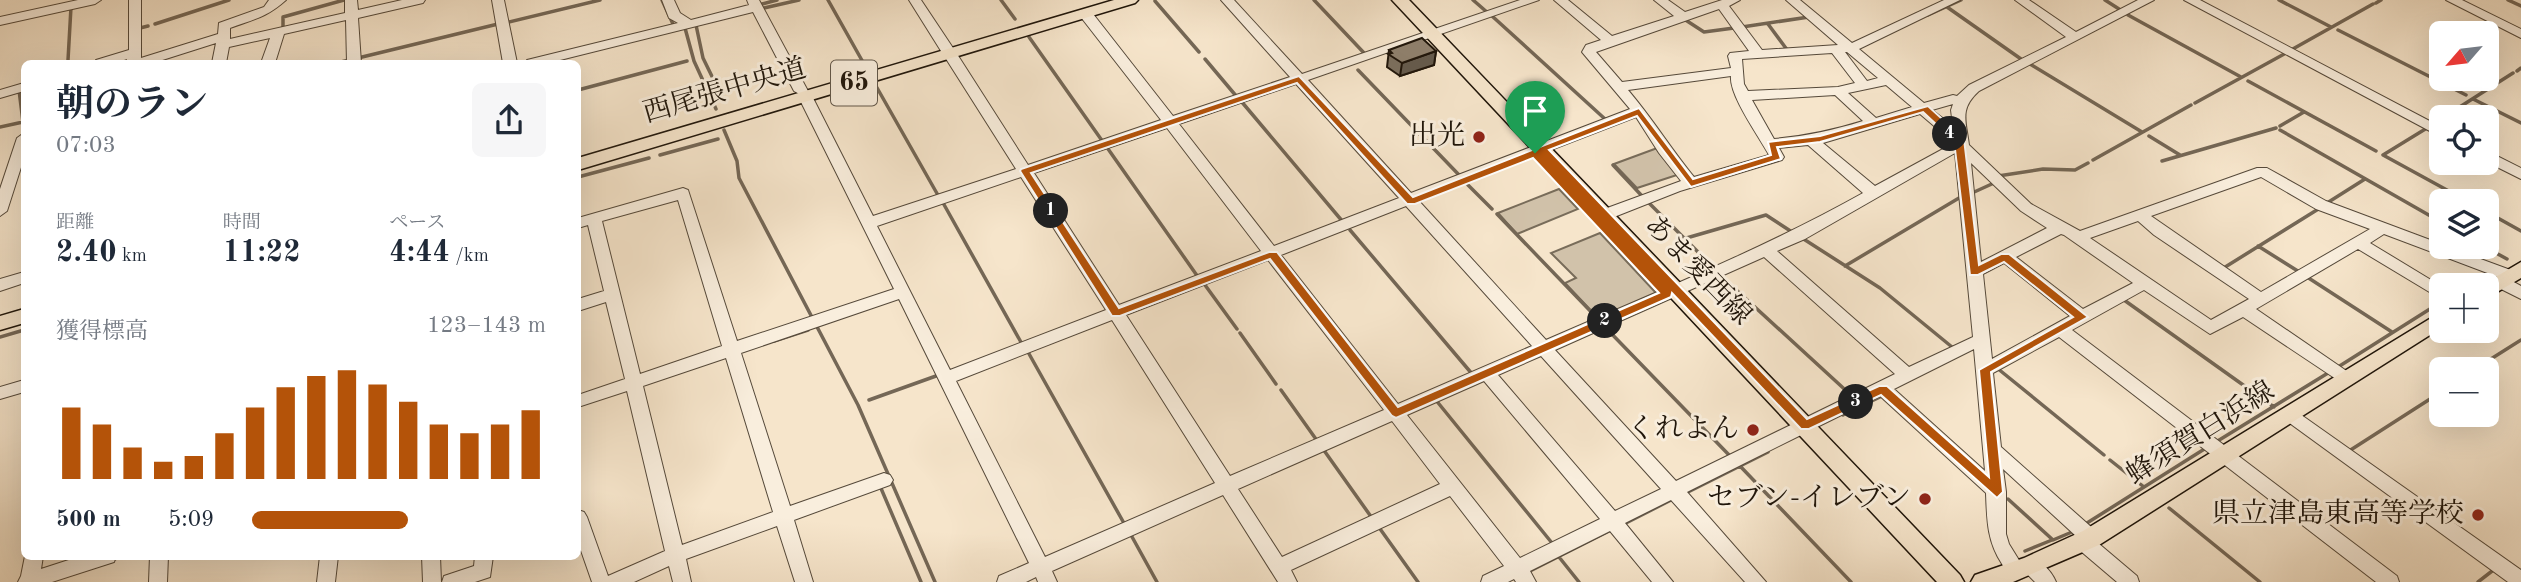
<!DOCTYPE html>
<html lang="ja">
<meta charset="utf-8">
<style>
:root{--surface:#fff;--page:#f6f6f7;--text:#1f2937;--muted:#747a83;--accent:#b45309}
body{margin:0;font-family:"Old Standard TT","Noto Serif JP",serif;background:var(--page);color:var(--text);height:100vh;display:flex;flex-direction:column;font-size:26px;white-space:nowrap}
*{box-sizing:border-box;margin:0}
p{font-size:23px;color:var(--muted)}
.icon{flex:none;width:38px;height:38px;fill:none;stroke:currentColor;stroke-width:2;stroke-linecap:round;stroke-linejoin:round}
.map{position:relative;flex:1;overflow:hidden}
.drawer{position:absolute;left:21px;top:60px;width:560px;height:500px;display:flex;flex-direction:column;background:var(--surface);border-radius:10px;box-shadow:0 7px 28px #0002}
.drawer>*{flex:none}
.needle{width:46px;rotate:242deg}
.buttons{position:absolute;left:2429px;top:21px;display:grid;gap:14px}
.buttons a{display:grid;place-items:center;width:70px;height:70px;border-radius:10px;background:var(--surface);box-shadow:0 7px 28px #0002;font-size:35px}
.pin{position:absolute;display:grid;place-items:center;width:60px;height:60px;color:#fff;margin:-72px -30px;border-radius:50% 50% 50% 0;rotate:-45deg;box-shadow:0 0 7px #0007}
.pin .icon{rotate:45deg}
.km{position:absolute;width:35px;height:35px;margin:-18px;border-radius:50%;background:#222;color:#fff;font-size:19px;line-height:35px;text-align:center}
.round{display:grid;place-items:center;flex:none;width:74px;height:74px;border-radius:10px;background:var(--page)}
.summary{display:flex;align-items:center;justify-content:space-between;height:119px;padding:0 35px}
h1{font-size:38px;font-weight:700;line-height:52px}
.metrics{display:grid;grid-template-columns:repeat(3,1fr);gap:10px;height:119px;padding:7px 35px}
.metrics div{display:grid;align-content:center}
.metrics b{font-size:30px;font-weight:700}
.metrics small{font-size:19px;font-weight:400}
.metrics p{font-size:19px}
.chart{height:196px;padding:14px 35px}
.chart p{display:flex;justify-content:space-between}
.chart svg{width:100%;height:126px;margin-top:7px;stroke:var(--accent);stroke-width:6}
ul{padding:0 35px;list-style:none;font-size:23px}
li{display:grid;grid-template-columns:112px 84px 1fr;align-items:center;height:52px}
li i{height:18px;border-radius:9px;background:var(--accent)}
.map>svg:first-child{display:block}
.green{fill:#d1c2aa;stroke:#786c5a;stroke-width:2}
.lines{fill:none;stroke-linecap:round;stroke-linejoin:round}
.stream{stroke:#746756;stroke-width:3.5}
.minor-casing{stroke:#55493a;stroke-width:2}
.major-casing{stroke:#1f150a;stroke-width:3}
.minor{fill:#f9eedd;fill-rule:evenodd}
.major{fill:#f6e5cb;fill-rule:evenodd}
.wall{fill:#7b6f5f;stroke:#1f150a;stroke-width:2}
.shaded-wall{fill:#645a4d;stroke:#1f150a;stroke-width:2}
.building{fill:#8f816e;stroke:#1f150a;stroke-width:2}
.route{fill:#b45309;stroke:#fff;stroke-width:2;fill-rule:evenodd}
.poi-dot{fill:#8f2418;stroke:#f9eedd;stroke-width:2.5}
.labels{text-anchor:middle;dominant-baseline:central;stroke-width:6;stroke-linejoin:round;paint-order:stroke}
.shield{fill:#f9eedd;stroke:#605649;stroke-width:2}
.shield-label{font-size:26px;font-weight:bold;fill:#1f150a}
.street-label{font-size:28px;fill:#1f150a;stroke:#f9eedd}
.poi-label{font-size:28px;fill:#1f150a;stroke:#f9eedd;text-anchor:end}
</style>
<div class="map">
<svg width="2521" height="582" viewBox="0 0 2521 582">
<rect width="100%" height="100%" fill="#f6e5cb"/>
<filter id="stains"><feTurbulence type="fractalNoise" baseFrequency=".00286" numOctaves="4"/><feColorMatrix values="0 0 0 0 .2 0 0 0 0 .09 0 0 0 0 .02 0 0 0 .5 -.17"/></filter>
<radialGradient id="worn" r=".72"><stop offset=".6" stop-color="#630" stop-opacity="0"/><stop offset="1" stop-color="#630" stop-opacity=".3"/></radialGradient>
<path class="green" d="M 1660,147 L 1680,174 L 1637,188 L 1614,164 Z
M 1559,189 L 1578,209 L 1517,234 L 1498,213 Z
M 1600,233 L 1657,294 L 1600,320 L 1565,283 L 1576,278 L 1551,253 Z"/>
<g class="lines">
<path class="stream" d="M 662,0 L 673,24
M 828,0 L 864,64
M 1001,0 L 1015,19
M 1314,0 L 1365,54
M 1473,0 L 1488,13
M 2105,0 L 2119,9
M 2279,0 L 2331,27
M 2508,0 L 2521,6
M 1155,1 L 1199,52
M 2376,3 L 2381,0
M 762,4 L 777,0
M 1947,7 L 2021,59
M 764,8 L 799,0
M 1928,15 L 1961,0
M 2128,15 L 2241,77
M 1492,16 L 1605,119
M 1684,19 L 1704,32 L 1734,28
M 505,23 L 600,0
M 155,24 L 229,0
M 1768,24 L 1788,51
M 696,25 L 703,58 L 724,101
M 1742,27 L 1809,17
M 140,28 L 148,26
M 685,28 L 694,61 L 716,109
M 283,29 L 283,17 L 344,0
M 2338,30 L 2466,95
M 1029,37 L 1103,142
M 2291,50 L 2373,4
M 358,58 L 498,24
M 1205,59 L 1237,97
M 68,60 L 71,7
M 337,63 L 349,60
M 2030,64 L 2142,132
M 1358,70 L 1461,177
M 2517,71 L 2521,68
M 2248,81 L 2376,151
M 876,86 L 939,197
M 578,90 L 687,61
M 2473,99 L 2521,123
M 1241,101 L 1343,222
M 2195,103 L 2286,53
M 2444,117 L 2513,73
M 2432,125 L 2441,119
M 2280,126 L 2304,112
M 0,127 L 23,122 L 19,90
M 2427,128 L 2383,155 L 2467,201
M 724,130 L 737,161 L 739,178 L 858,405 L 935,582
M 2280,130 L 2441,222
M 2149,136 L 2180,155
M 1106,146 L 1198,277
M 660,155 L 718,139
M 2093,160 L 2191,105
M 2162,161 L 2276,128
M 1613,165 L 1642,196
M 1998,176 L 2043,169 L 2075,170 L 2088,163
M 578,177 L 649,158
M 1468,185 L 1492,209
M 1972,193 L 1994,183
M 942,201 L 1022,344
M 1648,202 L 1715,269
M 2327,203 L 2365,179
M 2487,212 L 2521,231
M 1497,214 L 1599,320
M 1350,230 L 1473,375
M 1802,238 L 1880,288 L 1952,347
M 1683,239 L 1766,215 L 1792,232
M 2258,246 L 2301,273
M 2485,247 L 2507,259
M 1845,266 L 1959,198
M 2222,269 L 2320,208
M 1720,275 L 1853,397
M 2307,277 L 2392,332
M 1205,285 L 1237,329
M 2469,285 L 2485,279
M 2124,300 L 2274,407
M 1604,326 L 1730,456
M 1240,333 L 1276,384
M 0,337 L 24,330
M 774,341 L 808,330
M 1028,352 L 1125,525
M 2338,367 L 2441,302
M 1997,368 L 2104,455
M 2475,369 L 2521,340
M 1281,390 L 1318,442
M 1435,399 L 1552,543
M 869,400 L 936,376
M 1843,415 L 1884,395
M 2216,442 L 2328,373
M 1323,449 L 1372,518
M 2349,451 L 2441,392
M 2110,460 L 2144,487
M 1740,466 L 1851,582
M 880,486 L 921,582
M 1686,493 L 1768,452
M 2008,499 L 2053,540 L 2072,532
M 2169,508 L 2260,582
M 2087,523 L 2206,448
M 1622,525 L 1673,499
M 1378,526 L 1418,582
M 1131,535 L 1157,582
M 2025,551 L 2052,540
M 1559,557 L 1579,582
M 111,560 L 123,556
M 1528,572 L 1611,530
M 2478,582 L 2496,568"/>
<defs>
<path id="minor" d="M 78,0 L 101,0 L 95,4 L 0,25 L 0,17 Z
M 129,0 L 141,0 L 141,58 L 218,34 L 219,23 L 264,7 L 269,0 L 286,0 C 267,17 255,19 230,28 L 230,39 L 345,13 L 345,0 L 357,0 L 358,10 L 402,0 L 425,0 L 423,3 L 358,18 L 361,63 L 347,63 L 346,20 L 284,34 L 275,63 L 261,63 L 270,38 L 229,47 L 226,63 L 212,63 L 216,43 L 153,63 L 126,63 L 127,59 L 115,63 L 94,63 L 96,60 L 129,50 Z
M 492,0 L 504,0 L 517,63 L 503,63 Z
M 662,0 L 674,0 L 680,13 L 691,20 L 749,5 L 747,0 L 759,0 L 808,91 L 806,94 L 813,98 L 873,216 L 1016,169 L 943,54 L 945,52 L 941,51 L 909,0 L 921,0 L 953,48 L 951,50 L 957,54 L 1028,165 L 1161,120 L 1080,16 L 1080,10 L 1090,10 L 1173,116 L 1290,77 L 1221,0 L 1234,0 L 1302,74 L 1520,0 L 1539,0 L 1308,80 L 1411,193 L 1630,109 L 1582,52 L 1586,45 L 1601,40 L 1554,0 L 1568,0 L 1612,36 L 1674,16 L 1654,0 L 1668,0 L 1685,12 L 1722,0 L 1740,0 L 1729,6 L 1762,50 L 1838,45 L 1786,0 L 1800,0 L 1852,43 L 1944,0 L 1960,0 L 1859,49 L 1924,103 L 1953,95 L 1957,96 L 1969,85 L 2066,37 L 2015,0 L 2029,0 L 2076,32 L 2138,0 L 2154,0 L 1979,91 C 1959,109 1966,121 1969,145 L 2031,204 L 2080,231 L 2257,168 L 2267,168 L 2326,201 L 2441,244 L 2441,247 L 2448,247 L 2516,272 L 2518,276 L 2512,281 L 2521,286 L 2521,299 L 2495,286 L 2493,282 L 2498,277 L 2384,234 L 2370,243 L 2441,286 L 2441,299 L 2358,249 L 2256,309 L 2351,374 L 2353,379 L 2351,384 L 2345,385 L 2243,317 L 2210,334 L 2144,290 L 2072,330 L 2397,576 L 2399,582 L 2376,582 L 2059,337 L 1993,373 L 2001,447 L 2098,533 L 2100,538 L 2098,543 L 2137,576 L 2139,582 L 2117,582 L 2077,548 L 2075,542 L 2077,537 L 2003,469 L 2006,492 L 2006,534 L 2009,544 L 2022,565 L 2024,560 C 2038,556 2051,570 2056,582 L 2035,582 L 2025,572 L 2023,577 C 2011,581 2007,574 2002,564 C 1987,541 1987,520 1986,493 L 1880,396 L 1811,430 L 1803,431 L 1801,435 L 1687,492 L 1766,582 L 1745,582 L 1671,500 L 1625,523 L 1673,582 L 1652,582 L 1610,531 L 1530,571 L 1536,582 L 1516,582 L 1514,579 L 1508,582 L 1481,582 L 1483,576 L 1504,566 L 1450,496 L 1291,570 L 1297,582 L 1278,582 L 1223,495 L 1052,571 L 1057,582 L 1038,582 L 1036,577 L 1026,582 L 997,582 L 999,576 L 1029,563 L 899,299 L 741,353 L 790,506 L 884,473 L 890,475 L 893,480 L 890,485 L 794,520 L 813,582 L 795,582 L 777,526 L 686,559 L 691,582 L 673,582 L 669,566 L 634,582 L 592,582 L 578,542 L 578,510 L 584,512 L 587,517 L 608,576 L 665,551 L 627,391 L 578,407 L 578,395 L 625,379 L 606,302 L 578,311 L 578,299 L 604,291 L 588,225 L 578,228 L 578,218 L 683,188 L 688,190 L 737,341 L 894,289 L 799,98 L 801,95 L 794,91 L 753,12 L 548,63 L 525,63 L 527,60 L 678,23 L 669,18 ZM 1719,9 L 1749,51 L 1730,53 L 1728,56 L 1731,68 L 1622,82 L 1596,52 ZM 1845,52 L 1847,52 L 1878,78 L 1867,81 ZM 1832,53 L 1855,83 L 1838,87 L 1748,91 L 1744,84 L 1742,59 ZM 1731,76 C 1729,95 1758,135 1769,155 L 1694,177 C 1671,149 1652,118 1628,90 ZM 1296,84 L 1399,198 L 1274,246 L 1179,124 ZM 1886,85 L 1912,107 L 1876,118 L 1848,93 ZM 1835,95 L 1863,121 C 1831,131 1806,136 1774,139 L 1752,100 ZM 1953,104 L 1951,110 L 1953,126 L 1932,110 ZM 1920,114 L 1954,143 L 1875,186 L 1823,143 ZM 1636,117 L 1659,153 L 1681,181 L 1599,211 L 1597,215 L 1599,219 L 1609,219 L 1680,191 L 1782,160 L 1784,157 L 1779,148 L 1808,145 L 1863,193 C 1761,250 1654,293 1546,340 L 1419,201 ZM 1167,128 L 1261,251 L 1119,305 L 1034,173 ZM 1955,153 L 1973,337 L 1909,367 L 1777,251 L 1805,239 ZM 1971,163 L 2021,211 L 2047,228 L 1981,262 ZM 1021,177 L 1106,310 L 950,370 L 877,226 ZM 2261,177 L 2316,209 L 2370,229 L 2261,292 L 2151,216 ZM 678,200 L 722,346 L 640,374 L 602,221 ZM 1406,206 L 1532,346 L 1398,404 L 1281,255 ZM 2138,221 L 2154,235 L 2249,299 L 2211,320 L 2090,238 ZM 2061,234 L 2064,235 L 2133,283 L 2083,309 L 2016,257 ZM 1764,257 L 1895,374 L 1676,481 L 1555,350 ZM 1268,260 L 1384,410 L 1230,476 L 1126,315 ZM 2004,263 L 2070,316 L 1992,359 L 1983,274 ZM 1112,320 L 1215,483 L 1045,557 L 956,381 ZM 1974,349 L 1985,471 L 1894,389 ZM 1541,356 L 1661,489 L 1615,511 L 1498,375 ZM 726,358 L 773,512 L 682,545 L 643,386 ZM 1484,381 L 1600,519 L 1520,558 L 1407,415 ZM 1392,421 L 1440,484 L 1282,557 L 1238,489 Z
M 2184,0 L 2200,0 L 2441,127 L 2441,137 Z
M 2446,0 L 2462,0 L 2521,29 L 2521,38 Z
M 24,83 L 24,91 L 0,98 L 0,90 Z
M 24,133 L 24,158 L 7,211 L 0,216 L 0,189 L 17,138 Z
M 2487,151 L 2521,168 L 2521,179 L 2487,162 Z
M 24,272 L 24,283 L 0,291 L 0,279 Z
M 24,380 L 24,392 L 0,399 L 0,387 Z
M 2290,407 L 2521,570 L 2521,582 L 2508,582 L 2284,419 L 2281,414 L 2284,409 Z
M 25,556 L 43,556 L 41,569 L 81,556 L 116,556 L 114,562 L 52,582 L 18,582 L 21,576 Z
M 150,556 L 168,556 L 167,582 L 149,582 Z
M 320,556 L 338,556 L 335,582 L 317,582 Z
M 422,556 L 440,556 L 441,582 L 423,582 Z
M 475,556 L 493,556 L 490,577 L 475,582 L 442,582 L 444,576 L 474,566 Z"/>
<path id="major" d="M 1114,0 L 1138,0 L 1135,3 L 578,170 L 578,158 Z
M 1392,0 L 1409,0 L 1960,575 L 1964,582 L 1937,582 Z
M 2521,262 L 2521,278 L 2487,298 L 2487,285 L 2482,285 Z
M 24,309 L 24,323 L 0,330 L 0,316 Z
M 2441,312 L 2441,328 L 2099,545 L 2013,582 L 1971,582 L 1975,575 L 2024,558 L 2083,531 Z"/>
</defs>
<use href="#minor" class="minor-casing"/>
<use href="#major" class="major-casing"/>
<use href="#minor" class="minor"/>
<use href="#major" class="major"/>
</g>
<path class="wall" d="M 1389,50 L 1436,51 L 1434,65 L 1400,76 L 1387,67 Z"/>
<path class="shaded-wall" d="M 1436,51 L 1434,65 L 1400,76 L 1402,63 Z"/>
<path class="building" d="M 1422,38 L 1436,51 L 1402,63 L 1388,54 L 1392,53 L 1389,50 Z"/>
<path class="route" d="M 1299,76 L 1413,197 L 1639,108 L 1693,179 L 1771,155 L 1768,142 L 1820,136 L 1928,106 L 1964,139 L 1979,265 L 2001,254 L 2009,254 L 2088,317 L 1991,372 L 2003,492 L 1997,498 L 1881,395 L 1809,429 L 1801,429 L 1672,293 L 1671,297 L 1396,418 L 1392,416 L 1270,259 L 1120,316 L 1112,316 L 1020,171 L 1021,169 ZM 1297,83 L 1407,204 L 1415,204 L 1533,158 L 1659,293 L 1398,407 L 1277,252 L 1269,252 L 1119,308 L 1031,173 ZM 1923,112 L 1954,141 L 1970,275 L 1978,275 L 2004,262 L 2073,317 L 1979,370 L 1989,477 L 1887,386 L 1879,386 L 1807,419 L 1549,150 L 1637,116 L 1691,187 L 1781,159 L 1777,147 L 1820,142 Z"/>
<g class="poi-dot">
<circle cx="1479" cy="137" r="7"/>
<circle cx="1753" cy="430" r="7"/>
<circle cx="1925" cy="499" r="7"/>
<circle cx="2478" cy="515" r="7"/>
</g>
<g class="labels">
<rect class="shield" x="831" y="60.5" width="46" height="45" rx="5"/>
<g class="shield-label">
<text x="854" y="83">65</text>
</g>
<g class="street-label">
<text transform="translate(725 92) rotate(-16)">西尾張中央道</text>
<text transform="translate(1697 271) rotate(46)">あま愛西線</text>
<text transform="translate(2201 434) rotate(-32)">蜂須賀白浜線</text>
</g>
<g class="poi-label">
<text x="1465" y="137">出光</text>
<text x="1739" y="430">くれよん</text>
<text x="1911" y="499">セブン-イレブン</text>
<text x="2464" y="515">県立津島東高等学校</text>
</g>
</g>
<rect width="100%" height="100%" filter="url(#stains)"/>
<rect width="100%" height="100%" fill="url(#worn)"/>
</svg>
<div class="buttons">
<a><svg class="needle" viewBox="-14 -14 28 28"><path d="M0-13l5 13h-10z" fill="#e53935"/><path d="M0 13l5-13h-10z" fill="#747a83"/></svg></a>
<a><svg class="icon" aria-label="locate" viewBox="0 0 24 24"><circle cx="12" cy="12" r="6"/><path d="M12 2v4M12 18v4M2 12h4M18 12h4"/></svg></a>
<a><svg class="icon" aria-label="layers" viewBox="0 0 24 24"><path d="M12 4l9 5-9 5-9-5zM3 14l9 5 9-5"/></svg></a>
<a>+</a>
<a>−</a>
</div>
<div class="pin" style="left:1535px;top:153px;background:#1e9e55"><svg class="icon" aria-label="arrive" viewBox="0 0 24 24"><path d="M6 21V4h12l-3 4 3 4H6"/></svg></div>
<b class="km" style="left:1051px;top:211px">1</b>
<b class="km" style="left:1605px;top:321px">2</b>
<b class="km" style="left:1856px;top:402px">3</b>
<b class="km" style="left:1950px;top:134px">4</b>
<section class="drawer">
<div class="summary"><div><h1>朝のラン</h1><p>07:03</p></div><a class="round"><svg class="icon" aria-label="share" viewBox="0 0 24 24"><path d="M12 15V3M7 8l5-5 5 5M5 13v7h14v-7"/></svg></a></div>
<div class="metrics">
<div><p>距離</p><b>2.40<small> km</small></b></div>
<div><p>時間</p><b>11:22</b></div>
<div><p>ペース</p><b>4:44<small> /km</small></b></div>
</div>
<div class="chart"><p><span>獲得標高</span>123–143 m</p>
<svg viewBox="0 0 160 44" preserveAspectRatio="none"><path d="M5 44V19M15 44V25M25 44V33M35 44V38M45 44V36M55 44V28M65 44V19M75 44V12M85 44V8M95 44V6M105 44V11M115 44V17M125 44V25M135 44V28M145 44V25M155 44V20"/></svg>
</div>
<ul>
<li><b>500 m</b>5:09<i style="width:53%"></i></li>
</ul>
</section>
</div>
